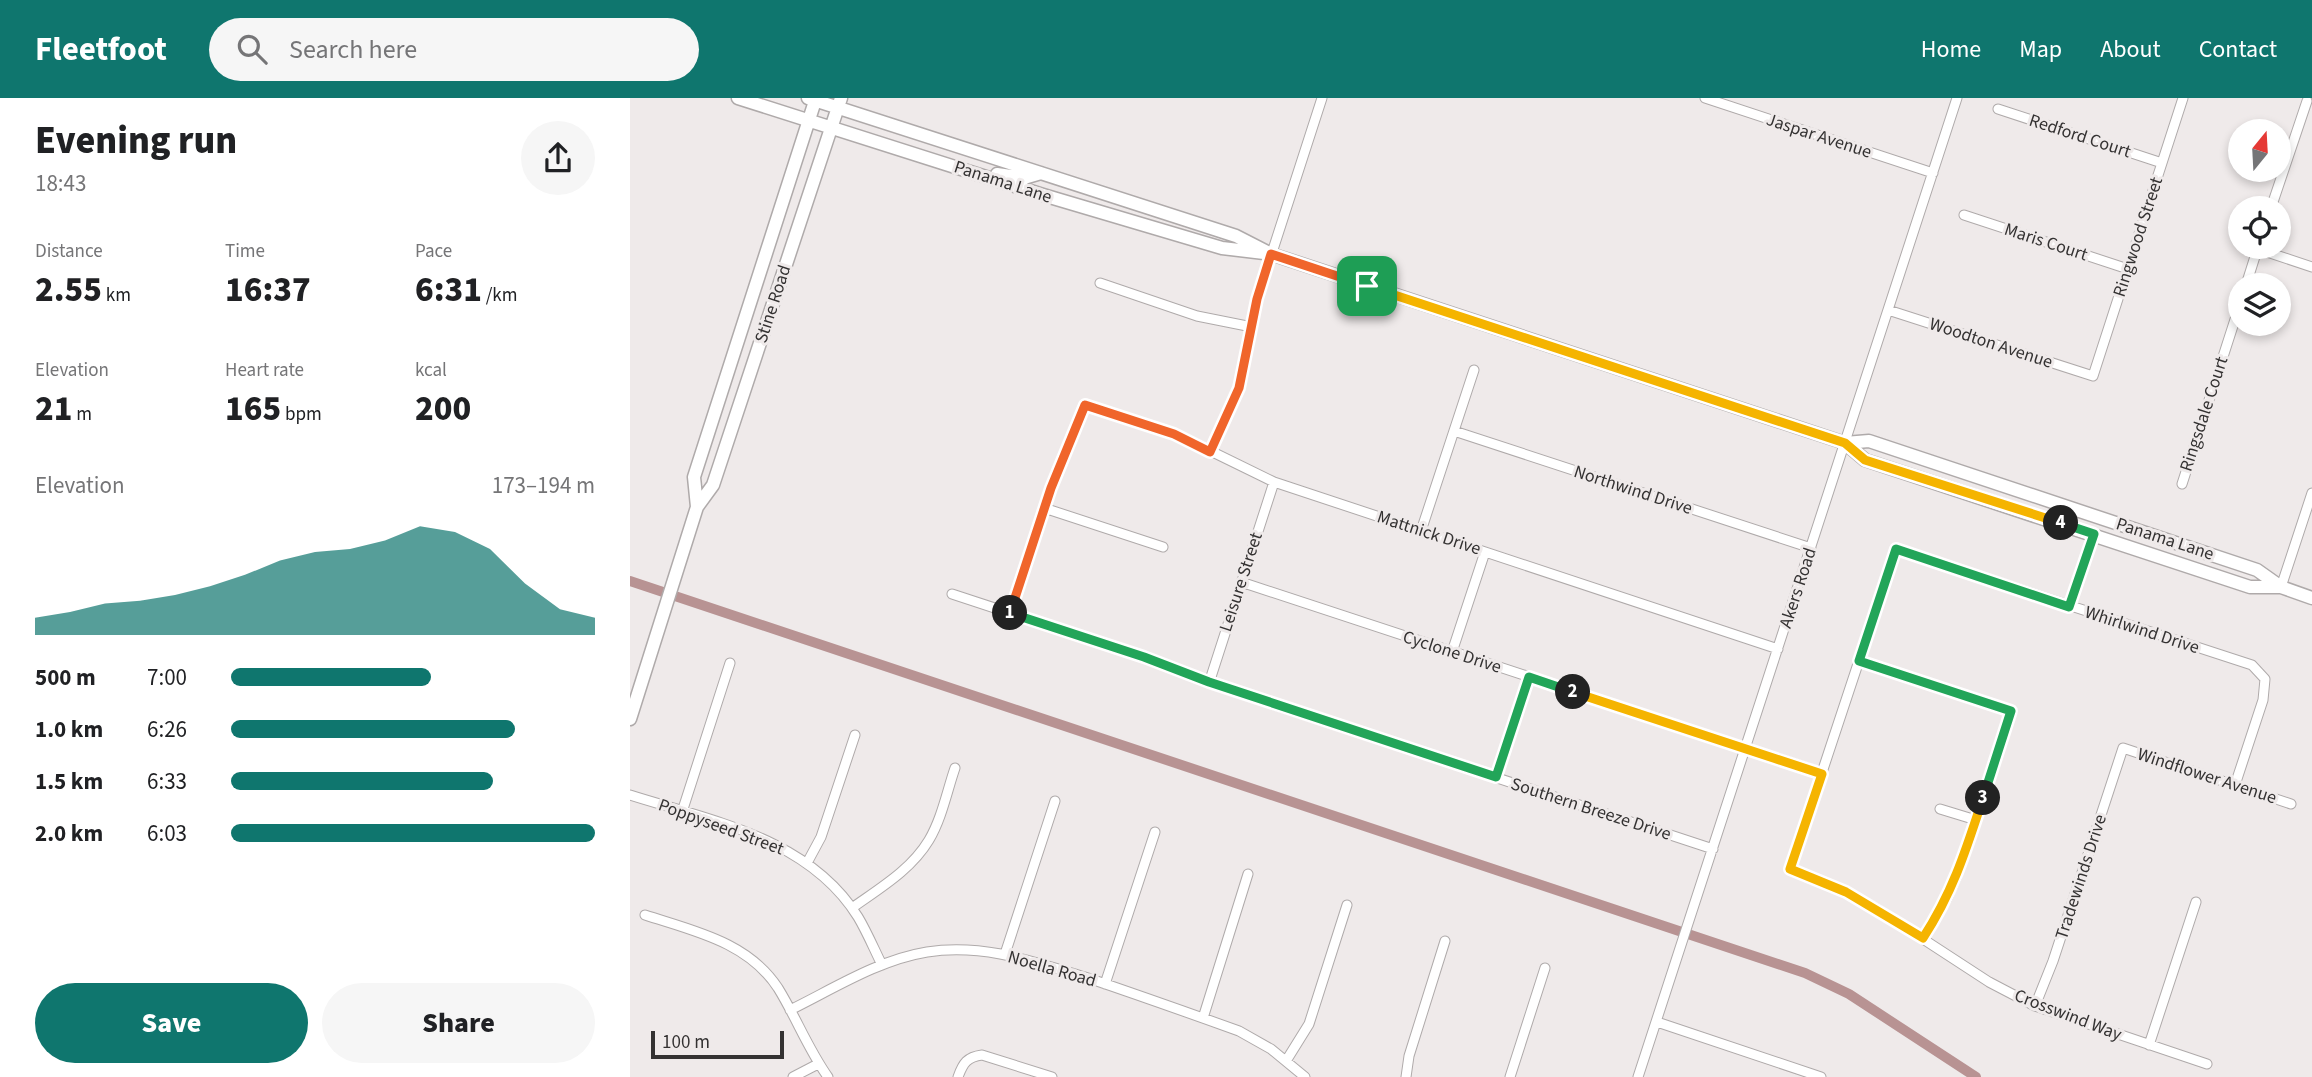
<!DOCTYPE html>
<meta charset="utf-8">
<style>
:root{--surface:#fff;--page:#f6f6f6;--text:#202124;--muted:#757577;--accent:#0f766e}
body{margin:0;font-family:"Source Sans 3",sans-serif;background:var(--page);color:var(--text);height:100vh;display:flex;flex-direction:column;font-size:26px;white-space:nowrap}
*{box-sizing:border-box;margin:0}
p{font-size:23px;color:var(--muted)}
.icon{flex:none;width:38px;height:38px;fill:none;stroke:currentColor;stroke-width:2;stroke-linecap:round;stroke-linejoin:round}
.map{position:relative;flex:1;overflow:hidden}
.side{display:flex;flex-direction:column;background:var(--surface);width:630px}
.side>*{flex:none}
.needle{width:46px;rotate:18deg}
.controls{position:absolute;left:1598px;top:21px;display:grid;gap:14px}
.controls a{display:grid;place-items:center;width:63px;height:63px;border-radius:50%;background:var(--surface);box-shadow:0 4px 10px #0003;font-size:35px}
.scale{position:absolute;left:21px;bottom:18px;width:133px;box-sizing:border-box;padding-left:7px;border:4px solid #343232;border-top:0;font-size:19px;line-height:24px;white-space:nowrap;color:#343232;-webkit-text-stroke:5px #efeaea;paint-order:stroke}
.pin{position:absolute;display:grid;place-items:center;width:60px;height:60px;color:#fff;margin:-30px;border-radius:14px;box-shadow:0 4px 10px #0006}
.km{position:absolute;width:35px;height:35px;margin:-18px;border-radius:50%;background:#222;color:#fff;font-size:19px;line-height:35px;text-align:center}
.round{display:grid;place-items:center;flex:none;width:74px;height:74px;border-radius:37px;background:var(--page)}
.overview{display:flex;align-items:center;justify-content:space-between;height:119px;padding:0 35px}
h1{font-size:38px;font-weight:800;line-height:52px}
.figures{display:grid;grid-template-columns:repeat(3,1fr);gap:10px;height:119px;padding:7px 35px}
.figures div{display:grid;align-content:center}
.figures b{font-size:35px;font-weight:800}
.figures small{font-size:19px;font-weight:400}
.figures p{font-size:19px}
.chart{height:196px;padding:14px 35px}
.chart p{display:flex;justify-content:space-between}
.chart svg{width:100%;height:126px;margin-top:7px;fill:var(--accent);opacity:.7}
.button{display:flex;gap:14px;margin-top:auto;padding:14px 35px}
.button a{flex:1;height:80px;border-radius:42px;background:var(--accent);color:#fff;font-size:28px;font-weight:800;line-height:80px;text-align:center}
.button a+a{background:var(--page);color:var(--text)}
ul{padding:0 35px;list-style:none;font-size:23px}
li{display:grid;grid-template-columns:112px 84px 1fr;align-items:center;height:52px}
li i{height:18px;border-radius:9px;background:var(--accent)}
header{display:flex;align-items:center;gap:42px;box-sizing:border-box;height:98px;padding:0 35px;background:var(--accent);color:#fff}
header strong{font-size:33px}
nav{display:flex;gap:38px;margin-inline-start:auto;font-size:24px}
.search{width:490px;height:63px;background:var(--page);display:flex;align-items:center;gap:18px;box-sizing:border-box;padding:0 24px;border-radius:38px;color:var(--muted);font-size:26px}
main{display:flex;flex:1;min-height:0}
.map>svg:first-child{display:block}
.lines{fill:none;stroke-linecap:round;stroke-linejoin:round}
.canal{stroke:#b89393;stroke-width:10}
.minor-casing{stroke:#afaaaa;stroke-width:11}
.major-casing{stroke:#afaaaa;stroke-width:15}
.minor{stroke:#fff;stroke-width:9}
.major{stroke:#fff;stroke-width:12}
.split-1-casing{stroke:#fff;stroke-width:14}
.split-2-casing{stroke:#fff;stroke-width:14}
.split-3-casing{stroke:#fff;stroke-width:14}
.split-4-casing{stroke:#fff;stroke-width:14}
.split-5-casing{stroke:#fff;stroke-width:14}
.split-1{stroke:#f0652b;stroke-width:9}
.split-2{stroke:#22a559;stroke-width:9}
.split-3{stroke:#f5b400;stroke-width:9}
.split-4{stroke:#22a559;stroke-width:9}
.split-5{stroke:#f5b400;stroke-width:9}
.labels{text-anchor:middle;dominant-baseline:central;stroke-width:6;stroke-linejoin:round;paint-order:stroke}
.street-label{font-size:18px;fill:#343232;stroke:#efeaea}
</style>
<header>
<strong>Fleetfoot</strong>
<div class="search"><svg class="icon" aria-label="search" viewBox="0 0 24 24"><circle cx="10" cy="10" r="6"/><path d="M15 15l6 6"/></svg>Search here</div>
<nav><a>Home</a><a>Map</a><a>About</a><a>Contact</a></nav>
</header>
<main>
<section class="side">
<div class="overview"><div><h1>Evening run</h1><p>18:43</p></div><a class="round"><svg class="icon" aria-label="share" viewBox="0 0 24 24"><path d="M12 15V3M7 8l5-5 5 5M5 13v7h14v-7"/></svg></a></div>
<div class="figures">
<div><p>Distance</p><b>2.55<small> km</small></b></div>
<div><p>Time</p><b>16:37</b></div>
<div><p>Pace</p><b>6:31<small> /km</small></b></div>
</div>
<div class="figures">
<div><p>Elevation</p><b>21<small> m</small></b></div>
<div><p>Heart rate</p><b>165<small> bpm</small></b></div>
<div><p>kcal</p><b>200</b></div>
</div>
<div class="chart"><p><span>Elevation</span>173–194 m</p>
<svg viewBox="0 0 160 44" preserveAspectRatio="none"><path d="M0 44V38L10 36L20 33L30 32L40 30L50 27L60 23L70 18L80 15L90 14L100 11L110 6L120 8L130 14L140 26L150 35L160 38V44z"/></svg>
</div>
<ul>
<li><b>500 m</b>7:00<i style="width:55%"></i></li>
<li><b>1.0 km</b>6:26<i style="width:78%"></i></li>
<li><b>1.5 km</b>6:33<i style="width:72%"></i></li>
<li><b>2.0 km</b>6:03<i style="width:100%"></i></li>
</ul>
<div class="button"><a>Save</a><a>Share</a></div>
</section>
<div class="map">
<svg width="1682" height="979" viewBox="0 0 1682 979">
<rect width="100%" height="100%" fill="#efeaea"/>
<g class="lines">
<path class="canal" d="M 0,483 L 1175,875 L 1219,896 L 1346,979"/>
<defs>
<path id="minor" d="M 1075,0 L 1303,75
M 1368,11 L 1532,65
M 1641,110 L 1677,3
M 1334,117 L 1498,171
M 1628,151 L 1682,169
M 470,185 L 567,218 L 622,229
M 1616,187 L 1628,149
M 1258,212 L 1463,278 L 1553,0
M 824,333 L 1181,450
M 580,354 L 609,290 L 627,201 L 692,0
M 1552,386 L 1610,206
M 414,410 L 533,449
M 791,433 L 844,272
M 611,484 L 1192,675
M 1651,489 L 1682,395
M 322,496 L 514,559 L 579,585 L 1083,751
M 1439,509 L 1464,436
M 379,515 L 421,390 L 455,307 L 554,340 L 644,384 L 1148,551
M 822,554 L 855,454
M 1229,563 L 1382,613 L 1326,780 L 1317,800 L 1292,840
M 579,585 L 644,384
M 866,679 L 899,579
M 0,697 C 82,723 179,740 228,819 C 237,834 244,851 252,867
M 1310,711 L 1346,722
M 52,714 L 100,565
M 177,765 L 191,739 L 225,637
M 222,810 C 250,790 281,772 299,742 C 312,720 317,693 325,670
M 15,817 C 64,833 118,844 148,890 C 166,919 178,951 198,979
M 375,856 L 425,703
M 475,886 L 525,734
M 1405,908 L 1423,863 L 1493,650 L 1661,706
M 160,912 C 203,891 248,862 297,854 C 353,845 405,864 458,880 C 508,897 559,915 609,933 L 641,951 L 675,979
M 573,920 L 618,776
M 1027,924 L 1191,979
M 1519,947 L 1566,804
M 656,963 L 679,926 L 717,807
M 1577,966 L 1405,908 L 1359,884 L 1247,811 L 1216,794 L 1160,771 L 1266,451 L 1622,567 L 1635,581 L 1633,602 L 1605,687
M 163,979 L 188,966
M 328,979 C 333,965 337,959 352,957 L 422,979
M 776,979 L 779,958 L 815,843
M 880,979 L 915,870
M 1008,979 L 1327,0"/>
<path id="major" d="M 108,0 L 413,97 L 592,150 L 634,155
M 178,0 L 606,138 L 641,156 L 1215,345 L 1235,362 L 1620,489 L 1651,489
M 367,76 L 394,80 L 411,75
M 1215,345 L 1239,343 L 1627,472 L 1651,489 L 1682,500
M 67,409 L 64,379 L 186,0
M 0,621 L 67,409 L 83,387 L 211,0"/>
</defs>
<use href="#minor" class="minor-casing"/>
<use href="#major" class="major-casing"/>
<use href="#minor" class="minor"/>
<use href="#major" class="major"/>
</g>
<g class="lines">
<defs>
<path id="split-1" d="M 380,515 L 421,390 L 455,307 L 544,336 L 580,354 L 609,290 L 627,201 L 641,156 L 737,188"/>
<path id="split-2" d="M 380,515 L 514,559 L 579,584 L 866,679 L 899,579 L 943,594"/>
<path id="split-3" d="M 943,594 L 1192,676 L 1160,771 L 1216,794 L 1293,840 C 1323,794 1336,752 1353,700"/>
<path id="split-4" d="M 1353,700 L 1381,613 L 1229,563 L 1266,451 L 1439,509 L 1464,436 L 1431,425"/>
<path id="split-5" d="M 737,188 L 1215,345 L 1235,362 L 1431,425"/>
</defs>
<use href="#split-1" class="split-1-casing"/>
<use href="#split-2" class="split-2-casing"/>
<use href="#split-3" class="split-3-casing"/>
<use href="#split-4" class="split-4-casing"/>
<use href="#split-5" class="split-5-casing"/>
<use href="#split-1" class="split-1"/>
<use href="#split-2" class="split-2"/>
<use href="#split-3" class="split-3"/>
<use href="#split-4" class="split-4"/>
<use href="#split-5" class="split-5"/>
</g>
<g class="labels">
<g class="street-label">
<text transform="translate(1189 38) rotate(18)">Jaspar Avenue</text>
<text transform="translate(1450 38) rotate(18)">Redford Court</text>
<text transform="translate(373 84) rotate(18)">Panama Lane</text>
<text transform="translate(1508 139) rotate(-72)">Ringwood Street</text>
<text transform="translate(1416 144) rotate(18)">Maris Court</text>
<text transform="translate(143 206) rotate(-72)">Stine Road</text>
<text transform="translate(1361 245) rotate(18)">Woodton Avenue</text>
<text transform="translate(1574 316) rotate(-72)">Ringsdale Court</text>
<text transform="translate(1003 392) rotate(18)">Northwind Drive</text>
<text transform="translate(799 435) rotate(18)">Mattnick Drive</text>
<text transform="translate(1535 441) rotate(18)">Panama Lane</text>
<text transform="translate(611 484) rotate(-72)">Leisure Street</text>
<text transform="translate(1168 490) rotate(-72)">Akers Road</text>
<text transform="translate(1512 532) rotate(18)">Whirlwind Drive</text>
<text transform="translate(822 554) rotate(18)">Cyclone Drive</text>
<text transform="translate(1577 678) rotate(18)">Windflower Avenue</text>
<text transform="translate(961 711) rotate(18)">Southern Breeze Drive</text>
<text transform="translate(91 729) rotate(20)">Poppyseed Street</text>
<text transform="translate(1451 779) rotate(-72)">Tradewinds Drive</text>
<text transform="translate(422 871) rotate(16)">Noella Road</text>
<text transform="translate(1438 917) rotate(21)">Crosswind Way</text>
</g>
</g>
</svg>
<div class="controls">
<a><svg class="needle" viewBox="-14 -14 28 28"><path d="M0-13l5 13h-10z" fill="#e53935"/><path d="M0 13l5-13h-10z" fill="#757577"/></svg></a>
<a><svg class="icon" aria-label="locate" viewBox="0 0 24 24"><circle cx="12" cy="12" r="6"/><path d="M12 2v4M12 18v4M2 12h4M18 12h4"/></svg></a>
<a><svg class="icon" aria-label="layers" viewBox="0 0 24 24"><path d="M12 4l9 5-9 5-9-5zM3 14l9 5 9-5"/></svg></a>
</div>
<div class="scale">100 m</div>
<div class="pin" style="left:737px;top:188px;background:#1e9e55"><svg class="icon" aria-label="arrive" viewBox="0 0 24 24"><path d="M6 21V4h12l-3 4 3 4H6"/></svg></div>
<b class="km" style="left:380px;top:515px">1</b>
<b class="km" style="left:943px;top:594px">2</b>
<b class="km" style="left:1353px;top:700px">3</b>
<b class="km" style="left:1431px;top:425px">4</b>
</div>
</main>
